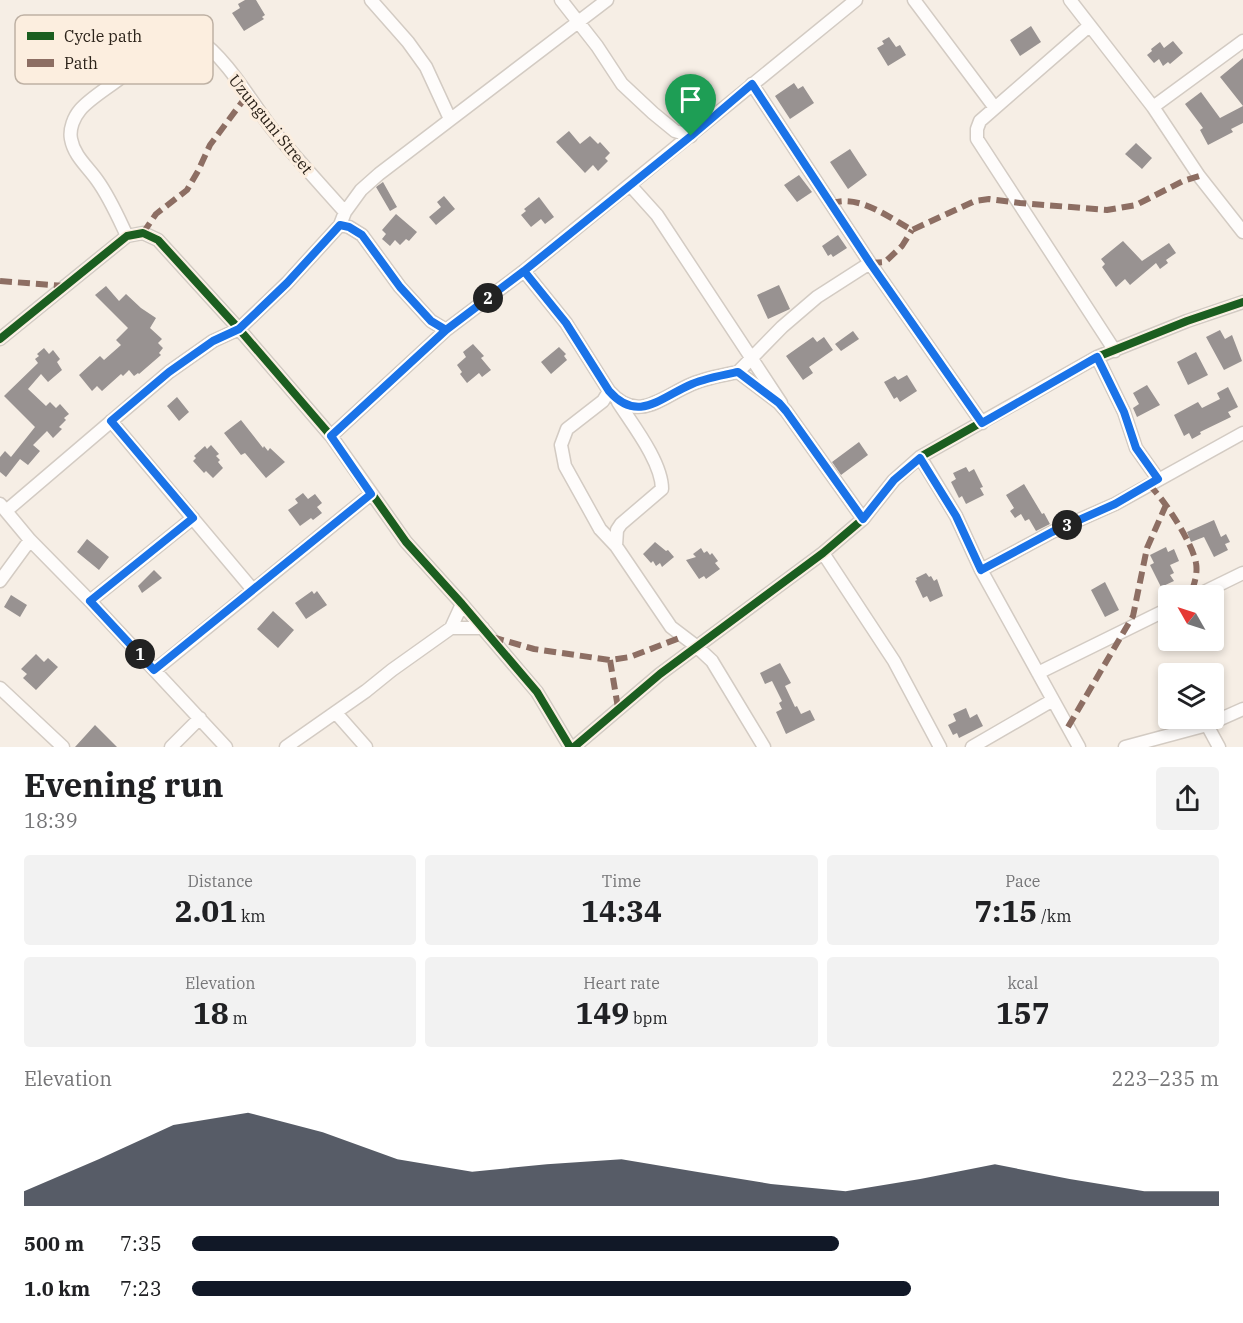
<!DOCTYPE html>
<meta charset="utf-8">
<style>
:root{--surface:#fff;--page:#f2f2f2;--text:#202124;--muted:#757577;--accent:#111827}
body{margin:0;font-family:"IBM Plex Serif",serif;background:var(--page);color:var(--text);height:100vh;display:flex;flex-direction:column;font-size:22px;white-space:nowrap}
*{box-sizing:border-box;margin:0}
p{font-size:20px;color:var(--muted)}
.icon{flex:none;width:33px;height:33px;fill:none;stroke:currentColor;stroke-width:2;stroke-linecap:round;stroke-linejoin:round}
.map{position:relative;height:747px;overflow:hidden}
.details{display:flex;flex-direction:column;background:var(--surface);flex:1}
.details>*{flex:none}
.needle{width:39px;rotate:309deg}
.fabs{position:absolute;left:1158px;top:585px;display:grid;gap:12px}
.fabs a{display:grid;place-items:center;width:66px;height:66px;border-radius:6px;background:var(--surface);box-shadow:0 3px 9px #0003;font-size:30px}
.pin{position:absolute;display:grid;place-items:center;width:51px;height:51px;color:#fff;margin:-62px -26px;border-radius:50% 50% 50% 0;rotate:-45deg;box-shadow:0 0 6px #0007}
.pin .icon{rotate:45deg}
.km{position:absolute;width:30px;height:30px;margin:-15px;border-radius:50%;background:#222;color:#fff;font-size:16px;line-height:30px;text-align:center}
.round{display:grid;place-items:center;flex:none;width:63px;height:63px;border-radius:6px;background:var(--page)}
.summary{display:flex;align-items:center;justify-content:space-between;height:102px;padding:0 24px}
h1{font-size:33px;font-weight:700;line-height:45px}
.stats{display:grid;grid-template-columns:repeat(3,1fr);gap:9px;height:102px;padding:6px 24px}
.stats div{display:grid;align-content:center;border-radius:6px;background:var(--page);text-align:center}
.stats b{font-size:30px;font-weight:700}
.stats small{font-size:16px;font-weight:400}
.stats p{font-size:16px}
.chart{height:168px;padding:12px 24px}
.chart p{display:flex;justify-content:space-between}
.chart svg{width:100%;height:108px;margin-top:6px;fill:var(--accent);opacity:.7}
ul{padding:0 24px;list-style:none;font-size:20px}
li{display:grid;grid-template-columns:96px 72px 1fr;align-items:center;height:45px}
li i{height:15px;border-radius:8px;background:var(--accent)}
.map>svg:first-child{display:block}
.building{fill:#989291}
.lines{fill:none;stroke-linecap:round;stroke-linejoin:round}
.minor-casing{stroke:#d3cbc3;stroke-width:15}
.minor{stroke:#fefcfb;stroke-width:12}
.quiet{stroke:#8d6e63;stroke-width:6;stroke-dasharray:12 6;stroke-linecap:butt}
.cycleway-casing{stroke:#fceedf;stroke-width:11}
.cycleway{stroke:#1b5e20;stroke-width:8}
.route-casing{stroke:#fff;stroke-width:12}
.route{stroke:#1a73e8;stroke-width:8}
.labels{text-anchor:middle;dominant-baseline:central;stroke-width:6;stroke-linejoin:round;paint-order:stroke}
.street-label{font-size:16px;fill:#2c231a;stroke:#fceedf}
.key{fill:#fceedf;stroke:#beb1a4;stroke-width:1.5}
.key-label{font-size:16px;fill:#2c231a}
</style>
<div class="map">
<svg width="1243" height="747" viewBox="0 0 1243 747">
<rect width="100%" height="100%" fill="#f6eee5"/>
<path class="building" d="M 245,0 L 256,0 L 265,15 L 262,17 L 264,19 L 244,31 L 232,13 L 240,8 L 238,4 Z
M 1031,26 L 1041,42 L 1020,56 L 1010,40 Z
M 889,37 L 896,47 L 900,45 L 906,55 L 888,66 L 877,48 L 884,44 L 882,41 Z
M 1173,41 L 1183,53 L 1170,64 L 1168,62 L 1163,66 L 1159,59 L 1154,63 L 1147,55 L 1152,51 L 1151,49 L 1160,42 L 1164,48 Z
M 1243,58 L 1243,106 L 1220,77 Z
M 794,83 L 798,89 L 803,86 L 814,103 L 790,119 L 775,96 Z
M 1201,92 L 1220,118 L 1243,106 L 1243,123 L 1231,129 L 1233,132 L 1208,145 L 1200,130 L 1203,128 L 1185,104 Z
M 569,131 L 580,144 L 590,136 L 598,144 L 600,142 L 610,153 L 605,158 L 608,161 L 598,171 L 593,165 L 585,173 L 556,142 Z
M 1136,143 L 1152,158 L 1142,169 L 1125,154 Z
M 850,149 L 867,175 L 848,189 L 830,162 Z
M 799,175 L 812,192 L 797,202 L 784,185 Z
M 383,182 L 397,207 L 390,211 L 376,187 Z
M 444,196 L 455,209 L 436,225 L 429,217 L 441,207 L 437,202 Z
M 539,197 L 554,217 L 545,224 L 541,219 L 531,227 L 521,215 L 526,211 L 524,209 Z
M 396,214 L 417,232 L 409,241 L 406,239 L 400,245 L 395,240 L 390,246 L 382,239 L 386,234 L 382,230 Z
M 838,235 L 847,248 L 833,257 L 831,254 L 828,256 L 822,246 Z
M 1123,241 L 1142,261 L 1169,243 L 1176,253 L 1166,260 L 1168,263 L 1160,269 L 1156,263 L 1130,285 L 1125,279 L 1116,287 L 1102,267 L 1105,264 L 1101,259 Z
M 779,285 L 790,309 L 768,319 L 757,295 Z
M 106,286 L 119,301 L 126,294 L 141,308 L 156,318 L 150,328 L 162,339 L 158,343 L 163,348 L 159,353 L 161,355 L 139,374 L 138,373 L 134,376 L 129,370 L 123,376 L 121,374 L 102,391 L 97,386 L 92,391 L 79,375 L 100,356 L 104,360 L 121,345 L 116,340 L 128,328 L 95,295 Z
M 1220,330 L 1225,339 L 1232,335 L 1242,361 L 1224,370 L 1206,337 Z
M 853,331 L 859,339 L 841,351 L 835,344 Z
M 813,337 L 817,342 L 824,337 L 833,350 L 809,367 L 813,373 L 803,380 L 786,356 Z
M 473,344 L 484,356 L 481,358 L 491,370 L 482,377 L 479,373 L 467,383 L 460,374 L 462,372 L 457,365 L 466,357 L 463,352 Z
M 559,347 L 566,354 L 564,356 L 567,360 L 551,374 L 541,362 Z
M 44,348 L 49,354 L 53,350 L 60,359 L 57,362 L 62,370 L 48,382 L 41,374 L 28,389 L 46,406 L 50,402 L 56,408 L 60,404 L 69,414 L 64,418 L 66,420 L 59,427 L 62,429 L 53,438 L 47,431 L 33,445 L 40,451 L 28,465 L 20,459 L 6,477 L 0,472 L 0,457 L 5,451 L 11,457 L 35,427 L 4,396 L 38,363 L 35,359 L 39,356 L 37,354 Z
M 1196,352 L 1208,375 L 1188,385 L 1177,362 Z
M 907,375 L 917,391 L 900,402 L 897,397 L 894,399 L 884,382 L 895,376 L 898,380 Z
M 1147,385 L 1160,405 L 1137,417 L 1133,408 L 1139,404 L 1133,393 Z
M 1228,387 L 1238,407 L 1228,412 L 1231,417 L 1200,432 L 1201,434 L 1192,439 L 1189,433 L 1184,436 L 1174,415 L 1198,402 L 1202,408 L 1220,399 L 1217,393 Z
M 177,397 L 189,412 L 179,421 L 167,406 Z
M 241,420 L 263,448 L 264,446 L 268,451 L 270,448 L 285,462 L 266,478 L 245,453 L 241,455 L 224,433 Z
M 859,442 L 868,455 L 841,475 L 832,462 Z
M 211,445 L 219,454 L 216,456 L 220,460 L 218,462 L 223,468 L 213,478 L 206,471 L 204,473 L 193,461 L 196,458 L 194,456 L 205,446 L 207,449 Z
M 966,467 L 969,472 L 974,469 L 983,487 L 980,488 L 984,495 L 966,504 L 962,496 L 959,498 L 951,482 L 956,479 L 953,473 Z
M 1024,484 L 1042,514 L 1044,513 L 1050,524 L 1036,531 L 1029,519 L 1025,521 L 1021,514 L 1015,518 L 1010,511 L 1014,508 L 1006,495 Z
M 303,493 L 308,499 L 315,494 L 322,503 L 317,507 L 322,513 L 313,520 L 311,518 L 300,526 L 288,510 L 298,503 L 295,499 Z
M 1214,520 L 1221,537 L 1226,534 L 1230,542 L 1225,544 L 1228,550 L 1214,557 L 1204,537 L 1191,542 L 1187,532 Z
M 87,539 L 109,557 L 99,570 L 77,552 Z
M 655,542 L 666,551 L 668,550 L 674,557 L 662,567 L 660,563 L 656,566 L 653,561 L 651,563 L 643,554 Z
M 1166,547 L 1168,552 L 1174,549 L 1179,561 L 1170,565 L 1174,573 L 1170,575 L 1174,581 L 1161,587 L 1150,565 L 1154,563 L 1150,555 Z
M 701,548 L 704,553 L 707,551 L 710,555 L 712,553 L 718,561 L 715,563 L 720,569 L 706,579 L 704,576 L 699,579 L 686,560 L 696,557 L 693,554 Z
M 154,570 L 162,578 L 142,593 L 138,586 Z
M 926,573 L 929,577 L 931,576 L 934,581 L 937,579 L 943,596 L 930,602 L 927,596 L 923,598 L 915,581 L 917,580 L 916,578 Z
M 1105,582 L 1119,610 L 1105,617 L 1091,590 Z
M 312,591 L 314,594 L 317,591 L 327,605 L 306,619 L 295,603 Z
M 11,595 L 27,605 L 20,617 L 4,607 Z
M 273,611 L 294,630 L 278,648 L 257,629 Z
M 36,654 L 44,662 L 48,658 L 58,667 L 36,690 L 23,678 L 27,674 L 21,669 Z
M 780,663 L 791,683 L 785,686 L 795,707 L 797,706 L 801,714 L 810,710 L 815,720 L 786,734 L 776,712 L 782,709 L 779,703 L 782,701 L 772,681 L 765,684 L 760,673 Z
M 966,708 L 970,718 L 977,714 L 983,726 L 959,738 L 957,733 L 953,735 L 948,725 L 956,721 L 953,714 Z
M 95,725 L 117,747 L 75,747 Z"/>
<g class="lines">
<defs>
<path id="minor" d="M 371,0 L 408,42 L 426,67 L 450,119
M 561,0 L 597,46 L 622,84 L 653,113 L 675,131 L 691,136
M 914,0 L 995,108
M 1070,0 L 1153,107 L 1199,176 L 1243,232
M 1089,26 L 980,121 L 977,129 L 977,139 L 1115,351
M 752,84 L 870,263 L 982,423
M 1153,107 L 1243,41
M 630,185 L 657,215 L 781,403
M 340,225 L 349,227 L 362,235 L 400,287 L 431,321 L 446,330
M 127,236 C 118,217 110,198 97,180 C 88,167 74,156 71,139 C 69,129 74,117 80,110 C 90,98 111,86 123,76 C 143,61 171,22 198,39 C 226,57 252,103 273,130 C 296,158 321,185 345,212
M 524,271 L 566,323 L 609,391 C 638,424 661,397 692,384 C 706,378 723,375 738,372 L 779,403 L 786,411 L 863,519
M 0,339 L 127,236 L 143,233 L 158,240 L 239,329 L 331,436 L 406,542 L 462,604 L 537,692 L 570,747
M 1097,357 L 1124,412 L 1136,448 L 1158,479
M 738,372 L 782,327 L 817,297 L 870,263
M 609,391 L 603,401 L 567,429 L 561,445 L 565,466 L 600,529 L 616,546 L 671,627 L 696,646 L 712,661 L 764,747
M 111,421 L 253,590
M 331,436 L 446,330 L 524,271 L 856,0
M 920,457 L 956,516 L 981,570 L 1079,747
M 0,504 L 30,540 L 90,601 L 226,747
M 6,511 L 169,372 L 213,341 L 239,329 L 287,283 L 340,225 L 345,212 L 361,190 L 379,174 L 607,0
M 616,546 L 617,530 L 621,524 L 662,489 C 662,462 632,424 618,402
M 823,553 L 894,661 L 940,747
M 981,570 L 1052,532 L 1115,504 L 1243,433
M 0,581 L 30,540
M 1196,596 L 1243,573
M 90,601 L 193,518
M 451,628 L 483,628
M 155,670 L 371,494
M 1038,673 L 1168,609
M 0,688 L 63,747
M 336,713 L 366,747
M 1207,725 L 1219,747
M 171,747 L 200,718
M 286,747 L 366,691 L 392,670 L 451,628 L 462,604
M 574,747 L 660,674 L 823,553 L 863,519 L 894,480 L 920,457 L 1097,357 L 1187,321 L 1243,302
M 972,747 L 1053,700
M 1125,747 L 1207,725 L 1243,709"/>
</defs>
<use href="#minor" class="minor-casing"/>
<use href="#minor" class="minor"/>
<path class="quiet" d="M 830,204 C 858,193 888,217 912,230 L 975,201 L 989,199 L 1020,203 L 1107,210 L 1136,205 L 1183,181 L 1199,176
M 143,233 L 156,214 L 187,190 L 198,171 L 210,145 L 248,94
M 870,263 L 885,262 L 902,246 L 912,230
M 0,281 L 65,286
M 1149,485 C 1163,497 1193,544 1196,563 C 1198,574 1194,585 1190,596
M 492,637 L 534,649 L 610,660 L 630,657 L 682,637
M 610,660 L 618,708
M 1068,727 L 1133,616 L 1147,548 L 1166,505"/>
<defs>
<path id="cycleway" d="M 0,339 L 127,236 L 143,233 L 158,240 L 239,329 L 331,436 L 406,542 L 462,604 L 537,692 L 570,747
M 574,747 L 660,674 L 823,553 L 863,519 L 894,480 L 920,457 L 1097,357 L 1187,321 L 1243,302"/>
</defs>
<use href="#cycleway" class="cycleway-casing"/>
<use href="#cycleway" class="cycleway"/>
</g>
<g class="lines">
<defs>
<path id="route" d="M 691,136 L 524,271 L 446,330 L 331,436 L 371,494 L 154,670 L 90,601 L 193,518 L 111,421 L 169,372 L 213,341 L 239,329 L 287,283 L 340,225 L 349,227 L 362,235 L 400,287 L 431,321 L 446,330 L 524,271 L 566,323 L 609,391 C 638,424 661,397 692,384 C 706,378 723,375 738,372 L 779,403 L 786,411 L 863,519 L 894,480 L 920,458 L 956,516 L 981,570 L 1052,532 L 1115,504 L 1158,479 L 1136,448 L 1124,412 L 1097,357 L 982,423 L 870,263 L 752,84 L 691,136"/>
</defs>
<use href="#route" class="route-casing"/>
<use href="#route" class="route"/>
</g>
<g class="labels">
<g class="street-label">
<text transform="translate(271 124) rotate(51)">Uzunguni Street</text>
</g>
</g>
<rect x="15" y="15" width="198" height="69" rx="9" class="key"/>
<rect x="27" y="32" width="27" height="8" fill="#1b5e20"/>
<rect x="27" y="59" width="27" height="8" fill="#8d6e63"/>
<g class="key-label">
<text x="64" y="42">Cycle path</text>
<text x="64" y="69">Path</text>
</g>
</svg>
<div class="fabs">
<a><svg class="needle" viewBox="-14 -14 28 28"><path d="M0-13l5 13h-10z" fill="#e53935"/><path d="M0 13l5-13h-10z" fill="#757577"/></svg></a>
<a><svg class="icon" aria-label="layers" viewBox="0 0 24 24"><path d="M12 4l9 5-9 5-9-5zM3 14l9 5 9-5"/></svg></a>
</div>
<div class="pin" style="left:691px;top:136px;background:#1e9e55"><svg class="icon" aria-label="arrive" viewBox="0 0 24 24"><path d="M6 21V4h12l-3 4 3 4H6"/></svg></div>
<b class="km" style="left:140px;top:654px">1</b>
<b class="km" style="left:488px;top:298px">2</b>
<b class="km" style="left:1067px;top:525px">3</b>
</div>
<section class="details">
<div class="summary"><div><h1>Evening run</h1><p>18:39</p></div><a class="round"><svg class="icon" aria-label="share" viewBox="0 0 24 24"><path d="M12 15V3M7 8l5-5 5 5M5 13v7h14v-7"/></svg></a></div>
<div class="stats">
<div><p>Distance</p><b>2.01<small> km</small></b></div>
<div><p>Time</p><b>14:34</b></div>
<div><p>Pace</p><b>7:15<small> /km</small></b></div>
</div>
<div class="stats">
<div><p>Elevation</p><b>18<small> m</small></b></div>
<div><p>Heart rate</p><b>149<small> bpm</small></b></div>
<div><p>kcal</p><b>157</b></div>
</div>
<div class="chart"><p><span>Elevation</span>223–235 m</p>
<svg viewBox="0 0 160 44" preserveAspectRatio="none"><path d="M0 44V38L10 25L20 11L30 6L40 14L50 25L60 30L70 27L80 25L90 30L100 35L110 38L120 33L130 27L140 33L150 38L160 38V44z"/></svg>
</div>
<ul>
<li><b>500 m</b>7:35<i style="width:63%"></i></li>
<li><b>1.0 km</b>7:23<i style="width:70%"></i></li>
</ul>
</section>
